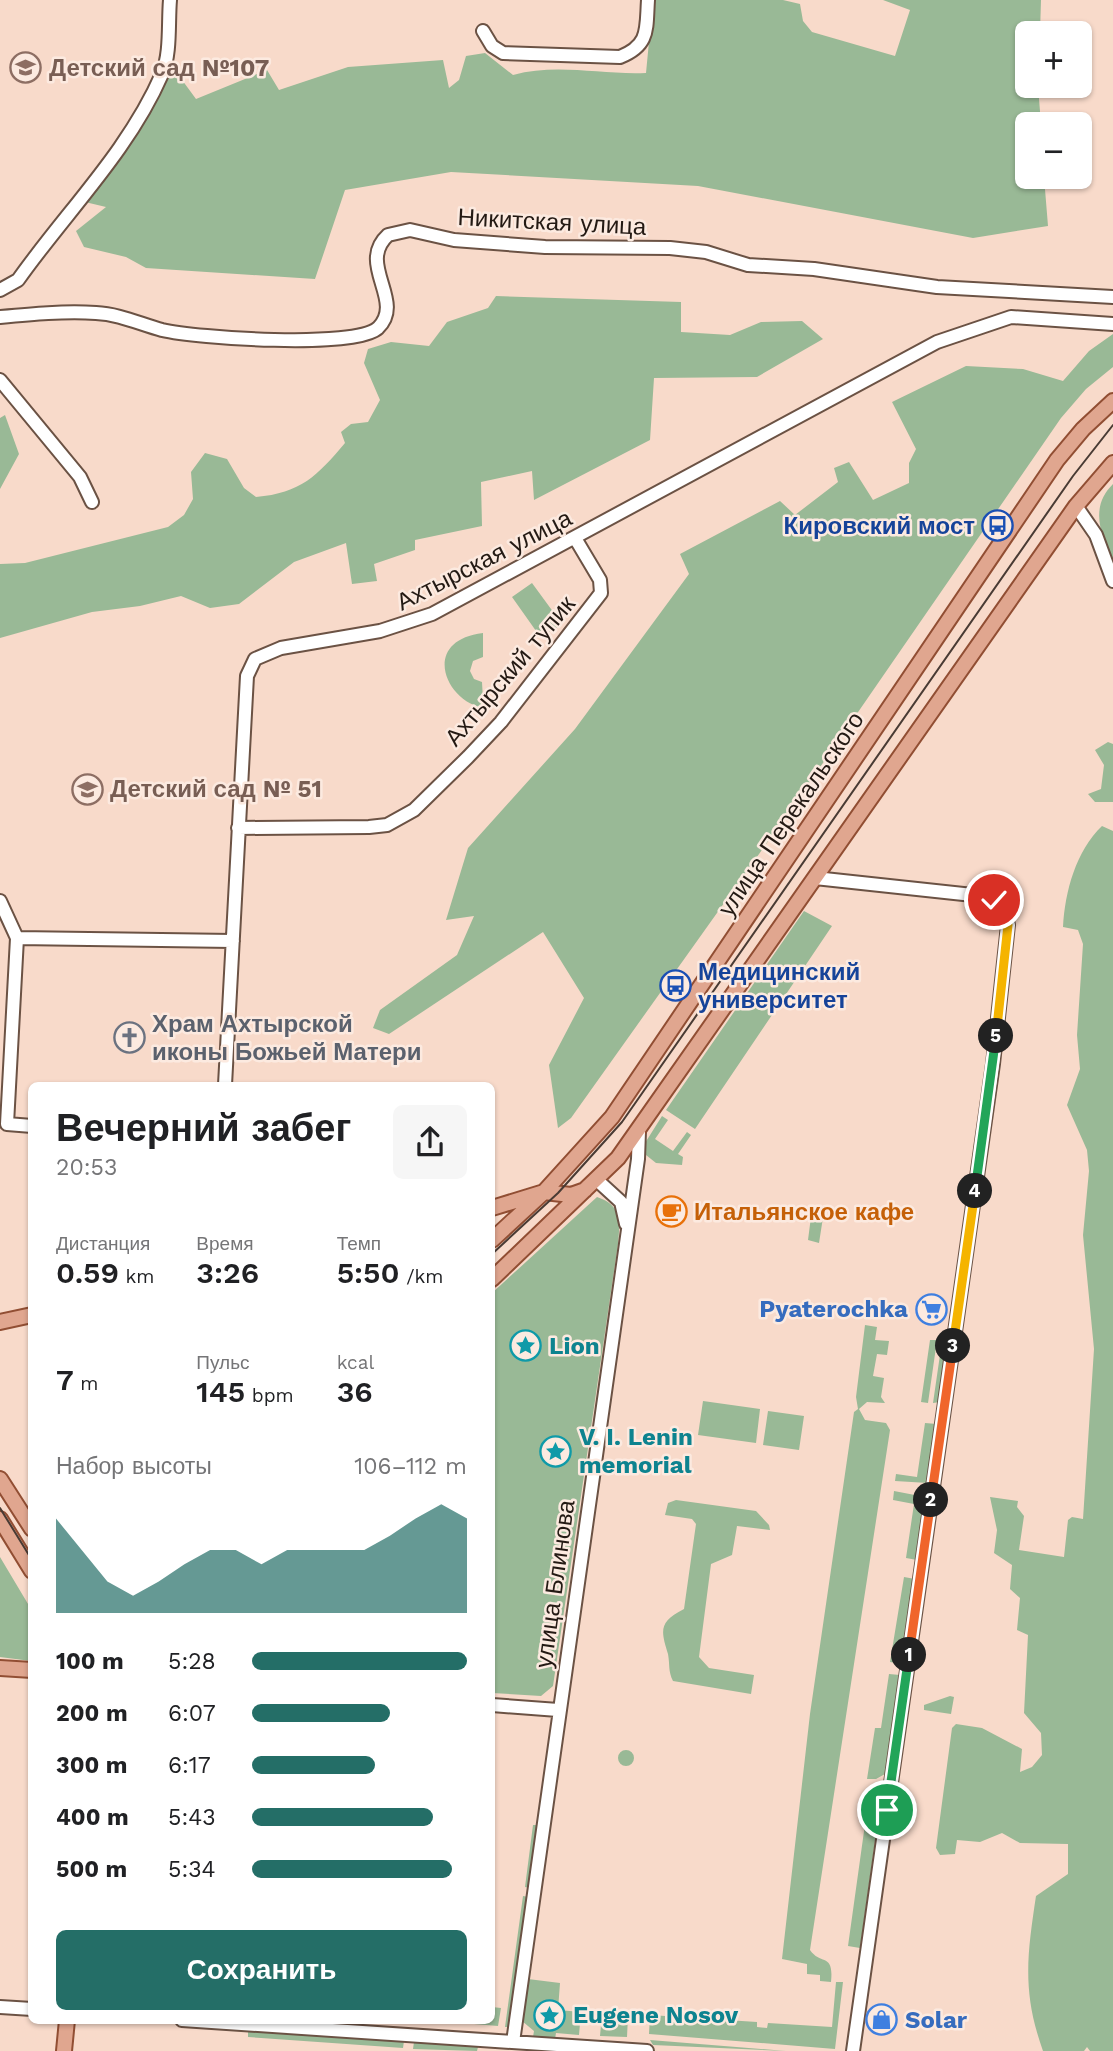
<!DOCTYPE html>
<html lang="ru">
<meta charset="utf-8">
<style>
:root{--surface:#fff;--page:#f6f6f6;--text:#202124;--muted:#757577;--accent:#246e67}
body{margin:0;font-family:"Work Sans",sans-serif;background:var(--page);color:var(--text);height:100vh;display:flex;flex-direction:column;font-size:26px;white-space:nowrap}
*{box-sizing:border-box;margin:0}
p{font-size:23px;color:var(--muted)}
.icon{flex:none;width:38px;height:38px;fill:none;stroke:currentColor;stroke-width:2;stroke-linecap:round;stroke-linejoin:round}
.map{position:relative;flex:1;overflow:hidden}
.sheet{position:absolute;left:28px;top:1082px;width:467px;height:942px;display:flex;flex-direction:column;background:var(--surface);border-radius:10px;box-shadow:0 2px 5px #0004}
.sheet>*{flex:none}
.buttons{position:absolute;left:1015px;top:21px;display:grid;gap:14px}
.buttons a{display:grid;place-items:center;width:77px;height:77px;border-radius:10px;background:var(--surface);box-shadow:0 2px 5px #0004;font-size:35px}
.pin{position:absolute;display:grid;place-items:center;width:60px;height:60px;color:#fff;margin:-30px;border:4px solid #fff;border-radius:50%;box-shadow:0 2px 7px #0007}
.km{position:absolute;width:35px;height:35px;margin:-18px;border-radius:50%;background:#222;color:#fff;font-size:19px;line-height:35px;text-align:center}
.round{display:grid;place-items:center;flex:none;width:74px;height:74px;border-radius:10px;background:var(--page)}
.overview{display:flex;align-items:center;justify-content:space-between;height:119px;padding:0 28px}
h1{font-size:38px;font-weight:600;line-height:52px}
.metrics{display:grid;grid-template-columns:repeat(3,1fr);gap:10px;height:119px;padding:7px 28px}
.metrics div{display:grid;align-content:center}
.metrics b{font-size:30px;font-weight:600}
.metrics small{font-size:19px;font-weight:400}
.metrics p{font-size:19px}
.chart{height:196px;padding:14px 28px}
.chart p{display:flex;justify-content:space-between}
.chart svg{width:100%;height:126px;margin-top:7px;fill:var(--accent);opacity:.7}
.cta{display:flex;gap:14px;margin-top:auto;padding:14px 28px}
.cta a{flex:1;height:80px;border-radius:10px;background:var(--accent);color:#fff;font-size:28px;font-weight:600;line-height:80px;text-align:center}
ul{padding:0 28px;list-style:none;font-size:23px}
li{display:grid;grid-template-columns:112px 84px 1fr;align-items:center;height:52px}
li i{height:18px;border-radius:9px;background:var(--accent)}
.map>svg:first-child{display:block}
.green{fill:#99b996}
.lines{fill:none;stroke-linecap:round;stroke-linejoin:round}
.minor-casing{stroke:#6b5244;stroke-width:16}
.major-casing{stroke:#914e33;stroke-width:18}
.minor{stroke:#fff;stroke-width:12}
.major{stroke:#e0a68f;stroke-width:14}
.tram{stroke:#493b34;stroke-width:2}
.split-1-casing{stroke:#fff;stroke-width:14}
.split-2-casing{stroke:#fff;stroke-width:14}
.split-3-casing{stroke:#fff;stroke-width:14}
.split-4-casing{stroke:#fff;stroke-width:14}
.split-5-casing{stroke:#fff;stroke-width:14}
.split-6-casing{stroke:#fff;stroke-width:14}
.split-1{stroke:#22a559;stroke-width:9}
.split-2{stroke:#f0652b;stroke-width:9}
.split-3{stroke:#f0652b;stroke-width:9}
.split-4{stroke:#f5b400;stroke-width:9}
.split-5{stroke:#22a559;stroke-width:9}
.split-6{stroke:#f5b400;stroke-width:9}
.labels{text-anchor:middle;dominant-baseline:central;stroke-width:5;stroke-linejoin:round;paint-order:stroke}
.education-label{font-size:24px;font-weight:bold;fill:#785e54;stroke:#fceae0;text-anchor:start}
.street-label{font-size:24px;fill:#241a14;stroke:#fceae0}
.transit-label{font-size:24px;font-weight:bold;fill:#164399;stroke:#fceae0;text-anchor:end}
.worship-label{font-size:24px;font-weight:bold;fill:#5b616d;stroke:#fceae0;text-anchor:start}
.food-label{font-size:24px;font-weight:bold;fill:#c56008;stroke:#fceae0;text-anchor:start}
.shop-label{font-size:24px;font-weight:bold;fill:#366cbe;stroke:#fceae0;text-anchor:end}
.culture-label{font-size:24px;font-weight:bold;fill:#0d838f;stroke:#fceae0;text-anchor:start}
</style>
<div class="map">
<svg width="1113" height="2051" viewBox="0 0 1113 2051">
<rect width="100%" height="100%" fill="#f8daca"/>
<path class="green" d="M 653,0 L 783,0 L 800,4 L 803,21 L 812,32 L 895,56 L 910,10 L 883,0 L 1041,0 L 1040,33 L 1027,33 L 1027,86 L 1038,86 L 1041,124 L 1027,124 L 1027,177 L 1044,177 L 1048,226 L 973,238 L 698,186 L 451,172 L 345,190 L 315,279 L 146,268 L 126,257 L 84,247 L 76,231 L 106,207 L 85,202 L 163,82 L 174,69 L 196,99 L 267,70 L 279,90 L 348,67 L 443,60 L 449,88 L 459,80 L 466,56 L 485,53 L 513,75 C 557,63 601,75 646,73 Z
M 496,296 L 681,302 L 681,332 L 730,335 L 761,322 L 802,321 L 823,339 L 757,377 L 654,378 L 650,440 L 534,500 L 532,471 L 481,482 L 482,526 L 415,540 L 415,550 L 374,564 L 377,581 L 352,584 L 346,543 L 294,562 L 239,604 L 210,608 L 181,596 L 140,606 L 92,612 L 0,638 L 0,564 L 25,563 L 168,527 L 184,515 L 193,499 L 191,472 L 205,453 L 227,459 L 244,488 L 256,497 C 301,493 317,476 345,443 L 341,432 L 351,424 L 368,422 L 380,400 L 364,363 L 368,349 L 391,342 L 429,346 L 447,322 L 488,308 Z
M 1113,334 L 1113,367 L 1086,389 L 1061,418 L 796,802 L 571,1118 L 558,1128 L 549,1065 L 584,998 L 543,932 L 389,1034 L 373,1028 L 380,1010 L 457,955 L 474,916 L 446,920 L 468,848 L 575,729 L 689,574 L 680,554 L 780,501 L 795,515 L 838,482 L 834,468 L 849,462 L 873,500 L 909,483 L 909,463 L 916,449 L 892,402 L 966,366 L 1023,369 L 1063,381 L 1089,351 Z
M 5,415 L 19,454 L 0,489 L 0,418 Z
M 1113,484 L 1113,562 C 1101,534 1089,508 1113,484 Z
M 532,583 L 562,624 L 541,638 L 512,597 Z
M 483,633 L 483,657 L 473,661 L 470,671 L 474,679 L 482,682 L 483,700 L 489,702 L 486,708 C 447,705 418,641 483,633 Z
M 1108,742 L 1113,744 L 1113,802 L 1095,802 L 1088,794 L 1101,789 L 1104,765 L 1095,750 Z
M 1102,826 L 1113,831 L 1113,2051 L 1090,2051 L 1087,2047 L 1084,2051 L 1043,2051 C 1022,1992 1027,1956 1036,1896 L 1068,1874 L 1068,1844 L 1020,1843 L 1002,1833 L 980,1842 L 957,1840 L 955,1854 L 940,1855 L 936,1848 L 952,1728 L 956,1724 L 982,1728 L 1022,1749 L 1020,1772 L 1032,1767 L 1042,1755 L 1041,1733 L 1024,1713 L 1028,1635 L 1017,1630 L 1020,1598 L 1010,1589 L 1012,1565 L 994,1553 L 997,1530 L 990,1497 L 1018,1501 L 1017,1507 L 1024,1516 L 1019,1550 L 1064,1557 L 1068,1520 L 1072,1517 L 1083,1519 L 1094,1349 L 1083,1235 L 1089,1171 L 1087,1150 L 1067,1105 L 1080,1069 L 1077,1035 L 1083,944 L 1078,930 L 1063,927 C 1065,891 1076,851 1102,826 Z
M 804,911 L 832,926 L 695,1129 L 666,1110 Z
M 662,1116 L 668,1120 L 655,1139 L 673,1151 L 687,1132 L 691,1135 L 678,1154 L 683,1157 L 682,1165 L 656,1163 L 646,1155 L 645,1143 Z
M 597,1197 C 622,1205 620,1222 618,1244 L 553,1686 L 541,1696 L 492,1693 L 492,1293 Z
M 812,1209 L 824,1211 L 819,1243 L 808,1240 Z
M 865,1325 L 877,1327 L 875,1340 L 889,1341 L 887,1355 L 877,1354 L 873,1376 L 884,1378 L 881,1397 L 885,1403 L 867,1402 L 859,1409 L 865,1420 L 886,1423 L 890,1430 L 810,1950 C 821,1966 834,1952 831,1982 L 820,1981 L 820,1975 L 807,1974 L 807,1964 L 782,1959 L 810,1714 L 854,1412 L 858,1409 L 856,1397 Z
M 930,1340 L 937,1340 L 928,1403 L 921,1402 Z
M 942,1341 L 949,1342 L 940,1402 L 933,1403 Z
M 703,1401 L 760,1409 L 756,1443 L 698,1435 Z
M 768,1411 L 804,1416 L 799,1450 L 763,1445 Z
M 925,1423 L 937,1424 L 928,1483 L 895,1481 L 896,1474 L 917,1477 Z
M 894,1491 L 920,1496 L 926,1500 L 917,1560 L 906,1558 L 914,1504 L 893,1500 Z
M 676,1500 L 756,1511 L 769,1525 L 770,1530 L 737,1526 L 732,1555 L 711,1564 L 699,1657 L 709,1668 L 754,1675 L 751,1694 L 673,1681 C 668,1671 670,1665 668,1654 C 661,1631 658,1622 684,1609 L 696,1524 L 692,1519 L 665,1515 L 668,1503 Z
M 0,1557 L 31,1609 L 31,1661 L 0,1657 Z
M 904,1577 L 915,1579 L 901,1664 L 890,1662 Z
M 889,1674 L 900,1675 L 885,1774 L 876,1779 L 867,1779 L 875,1728 L 881,1728 Z
M 950,1696 L 954,1697 L 951,1714 L 924,1710 L 924,1705 Z
M618 1758a8 8 0 1 1 16 0a8 8 0 1 1-16 0Z
M 866,1817 L 878,1819 L 860,1948 L 848,1946 Z
M 533,1825 L 538,1825 L 530,1888 L 525,1887 Z
M 523,1896 L 529,1897 L 511,2027 L 505,2027 Z
M 528,1979 L 560,1983 L 558,2010 L 581,2012 L 579,2035 L 556,2033 L 555,2039 L 533,2037 L 534,2031 L 522,2021 Z
M 836,1982 L 843,1982 L 835,2049 L 649,2034 L 650,2015 L 757,2022 L 757,2027 L 767,2028 L 768,2023 L 832,2027 Z
M 492,2007 L 501,2008 L 498,2026 L 474,2024 L 475,2020 L 492,2020 Z
M 602,2014 L 628,2016 L 627,2037 L 600,2036 Z
M 248,2030 L 404,2041 L 403,2048 L 248,2037 Z
M 650,2040 L 786,2051 L 653,2045 Z
M 414,2042 L 478,2047 L 477,2051 L 413,2049 Z"/>
<g class="lines">
<defs>
<path id="minor" d="M 483,31 L 492,46 L 503,53 L 620,57 C 650,45 646,29 648,0
M 0,290 L 18,280 C 66,212 128,152 162,74 C 171,54 168,23 170,0
M 0,317 C 32,314 64,311 96,313 C 119,314 140,324 162,330 C 196,338 355,349 378,328 C 406,301 356,264 388,235 L 410,230 L 454,240 L 545,247 L 670,248 L 706,252 L 748,265 L 814,269 L 937,287 L 1113,297
M 0,380 L 80,477 L 92,502
M 1076,506 L 1096,535 L 1113,581
M 238,828 L 369,827 L 387,825 L 414,810 L 468,757 L 501,722 L 601,593 L 600,580 L 575,538
M 815,878 L 982,896 L 1003,907 L 1008,925 L 993,1064 L 853,2051
M 0,901 L 17,938 L 233,941
M 17,938 L 7,1124 L 32,1126
M 225,1085 L 247,676 L 255,659 L 281,648 L 380,631 L 432,614 L 937,342 L 1011,317 L 1113,324
M 598,1181 L 621,1202 L 626,1224
M 492,1705 L 558,1710
M 0,2007 L 32,2009
M 182,2020 L 647,2051
M 513,2042 L 638,1159 L 639,1131"/>
<path id="major" d="M 492,1208 L 544,1192 L 571,1195 L 585,1190
M 492,1240 L 544,1192 L 612,1117 L 1057,460 L 1083,429 L 1113,401
M 492,1279 L 618,1158 L 1076,506 L 1113,463
M 0,1322 L 32,1315
M 0,1479 L 32,1529
M 0,1519 L 32,1571
M 0,1668 L 32,1670
M 64,2051 L 67,2020"/>
</defs>
<use href="#minor" class="minor-casing"/>
<use href="#major" class="major-casing"/>
<use href="#minor" class="minor"/>
<use href="#major" class="major"/>
<path class="tram" d="M 492,1254 L 558,1193 L 622,1122 L 1073,476 L 1113,425
M 0,1508 L 32,1560"/>
</g>
<g class="lines">
<defs>
<path id="split-1" d="M 887,1810 L 909,1655"/>
<path id="split-2" d="M 909,1655 L 931,1500"/>
<path id="split-3" d="M 931,1500 L 953,1346"/>
<path id="split-4" d="M 953,1346 L 975,1191"/>
<path id="split-5" d="M 975,1191 L 996,1036"/>
<path id="split-6" d="M 994,900 L 1003,907 L 1008,925 L 996,1036"/>
</defs>
<use href="#split-1" class="split-1-casing"/>
<use href="#split-2" class="split-2-casing"/>
<use href="#split-3" class="split-3-casing"/>
<use href="#split-4" class="split-4-casing"/>
<use href="#split-5" class="split-5-casing"/>
<use href="#split-6" class="split-6-casing"/>
<use href="#split-1" class="split-1"/>
<use href="#split-2" class="split-2"/>
<use href="#split-3" class="split-3"/>
<use href="#split-4" class="split-4"/>
<use href="#split-5" class="split-5"/>
<use href="#split-6" class="split-6"/>
</g>
<defs>
<symbol id="school-ring" viewBox="-11 -11 22 22"><circle r="9.5" fill="#fceae0" stroke="#8d6e63" stroke-width="1.5"/><path d="M0-5L7-2L0 1L-7-2ZM-4 1L0 2.5L4 1V4Q0 6-4 4Z" fill="#8d6e63"/></symbol>
<symbol id="bus-ring" viewBox="-11 -11 22 22"><circle r="9.5" fill="#fceae0" stroke="#1a4fb4" stroke-width="1.5"/><path d="M-5-6H5V4H4V6H2V4H-2V6H-4V4H-5ZM-3.5-4V0h7V-4ZM-3.5 1.2v1.5H-2V1.2ZM2 1.2v1.5H3.5V1.2Z" fill="#1a4fb4"/></symbol>
<symbol id="church-ring" viewBox="-11 -11 22 22"><circle r="9.5" fill="#fceae0" stroke="#6b7280" stroke-width="1.5"/><path d="M-1.2-6h2.4v3.5h3.3v2.4h-3.3V6h-2.4V-.1h-3.3v-2.4h3.3Z" fill="#6b7280"/></symbol>
<symbol id="cafe-ring" viewBox="-11 -11 22 22"><circle r="9.5" fill="#fceae0" stroke="#e8710a" stroke-width="1.5"/><path d="M-5.5-4.5H6V0H3Q3 3.5 0 3.5H-2.5Q-5.5 3.5-5.5 0ZM3-3.2v2h1.7v-2ZM-6 4.5H4V6H-6Z" fill="#e8710a"/></symbol>
<symbol id="supermarket-ring" viewBox="-11 -11 22 22"><circle r="9.5" fill="#fceae0" stroke="#3f7fe0" stroke-width="1.5"/><path d="M-6-5.5h2.5l.6 2H6L4.5 2H-2.5L-4.4-4H-6ZM-1.5 3.2a1.3 1.3 0 1 0 .1 0ZM3 3.2a1.3 1.3 0 1 0 .1 0Z" fill="#3f7fe0"/></symbol>
<symbol id="sight-ring" viewBox="-11 -11 22 22"><circle r="9.5" fill="#fceae0" stroke="#0f9aa8" stroke-width="1.5"/><path d="M0-6L1.8-2.2L6-1.7L2.9 1.2L3.7 5.4L0 3.3L-3.7 5.4L-2.9 1.2L-6-1.7L-1.8-2.2Z" fill="#0f9aa8"/></symbol>
<symbol id="shop-ring" viewBox="-11 -11 22 22"><circle r="9.5" fill="#fceae0" stroke="#3f7fe0" stroke-width="1.5"/><path d="M-5-2.5h2.3a2.7 3.5 0 0 1 5.4 0H5L5.5 6h-11ZM-1.5-2.5h3a1.5 2.3 0 0 0-3 0Z" fill="#3f7fe0"/></symbol>
</defs>
<g fill-rule="evenodd">
<use href="#school-ring" x="8" y="50" width="35" height="35"/>
<use href="#bus-ring" x="980" y="508" width="35" height="35"/>
<use href="#school-ring" x="70" y="772" width="35" height="35"/>
<use href="#bus-ring" x="658" y="968" width="35" height="35"/>
<use href="#church-ring" x="112" y="1020" width="35" height="35"/>
<use href="#cafe-ring" x="654" y="1194" width="35" height="35"/>
<use href="#supermarket-ring" x="914" y="1292" width="35" height="35"/>
<use href="#sight-ring" x="508" y="1328" width="35" height="35"/>
<use href="#sight-ring" x="538" y="1434" width="35" height="35"/>
<use href="#sight-ring" x="532" y="1998" width="35" height="35"/>
<use href="#shop-ring" x="864" y="2002" width="35" height="35"/>
</g>
<g class="labels">
<g class="education-label">
<text x="49" y="68">Детский сад №107</text>
<text x="110" y="789">Детский сад № 51</text>
</g>
<g class="street-label">
<text transform="translate(552 222) rotate(3)">Никитская улица</text>
<text transform="translate(484 560) rotate(-27)">Ахтырская улица</text>
<text transform="translate(510 671) rotate(-50)">Ахтырский тупик</text>
<text transform="translate(791 814) rotate(-56)">улица Перекальского</text>
<text transform="translate(555 1584) rotate(-82)">улица Блинова</text>
</g>
<g class="transit-label">
<text x="975" y="526">Кировский мост</text>
<text x="698" y="972" text-anchor="start">Медицинский<tspan x="698" dy="28">университет</tspan></text>
</g>
<g class="worship-label">
<text x="152" y="1024">Храм Ахтырской<tspan x="152" dy="28">иконы Божьей Матери</tspan></text>
</g>
<g class="food-label">
<text x="694" y="1212">Итальянское кафе</text>
</g>
<g class="shop-label">
<text x="908" y="1309">Pyaterochka</text>
<text x="905" y="2020" text-anchor="start">Solar</text>
</g>
<g class="culture-label">
<text x="549" y="1346">Lion</text>
<text x="579" y="1437">V. I. Lenin<tspan x="579" dy="28">memorial</tspan></text>
<text x="573" y="2015">Eugene Nosov</text>
</g>
</g>
</svg>
<div class="buttons">
<a>+</a>
<a>−</a>
</div>
<div class="pin" style="left:887px;top:1810px;background:#1e9e55"><svg class="icon" aria-label="arrive" viewBox="0 0 24 24"><path d="M6 21V4h12l-3 4 3 4H6"/></svg></div>
<div class="pin" style="left:994px;top:900px;background:#d93025"><svg class="icon" aria-label="check" viewBox="0 0 24 24"><path d="M5 12l5 5 9-10"/></svg></div>
<b class="km" style="left:909px;top:1655px">1</b>
<b class="km" style="left:931px;top:1500px">2</b>
<b class="km" style="left:953px;top:1346px">3</b>
<b class="km" style="left:975px;top:1191px">4</b>
<b class="km" style="left:996px;top:1036px">5</b>
<section class="sheet">
<div class="overview"><div><h1>Вечерний забег</h1><p>20:53</p></div><a class="round"><svg class="icon" aria-label="share" viewBox="0 0 24 24"><path d="M12 15V3M7 8l5-5 5 5M5 13v7h14v-7"/></svg></a></div>
<div class="metrics">
<div><p>Дистанция</p><b>0.59<small> km</small></b></div>
<div><p>Время</p><b>3:26</b></div>
<div><p>Темп</p><b>5:50<small> /km</small></b></div>
</div>
<div class="metrics">
<div><b>7<small> m</small></b></div>
<div><p>Пульс</p><b>145<small> bpm</small></b></div>
<div><p>kcal</p><b>36</b></div>
</div>
<div class="chart"><p><span>Набор высоты</span>106–112 m</p>
<svg viewBox="0 0 160 44" preserveAspectRatio="none"><path d="M0 44V11L10 22L20 33L30 38L40 33L50 27L60 22L70 22L80 27L90 22L100 22L110 22L120 22L130 17L140 11L150 6L160 11V44z"/></svg>
</div>
<ul>
<li><b>100 m</b>5:28<i style="width:100%"></i></li>
<li><b>200 m</b>6:07<i style="width:64%"></i></li>
<li><b>300 m</b>6:17<i style="width:57%"></i></li>
<li><b>400 m</b>5:43<i style="width:84%"></i></li>
<li><b>500 m</b>5:34<i style="width:93%"></i></li>
</ul>
<div class="cta"><a>Сохранить</a></div>
</section>
</div>
